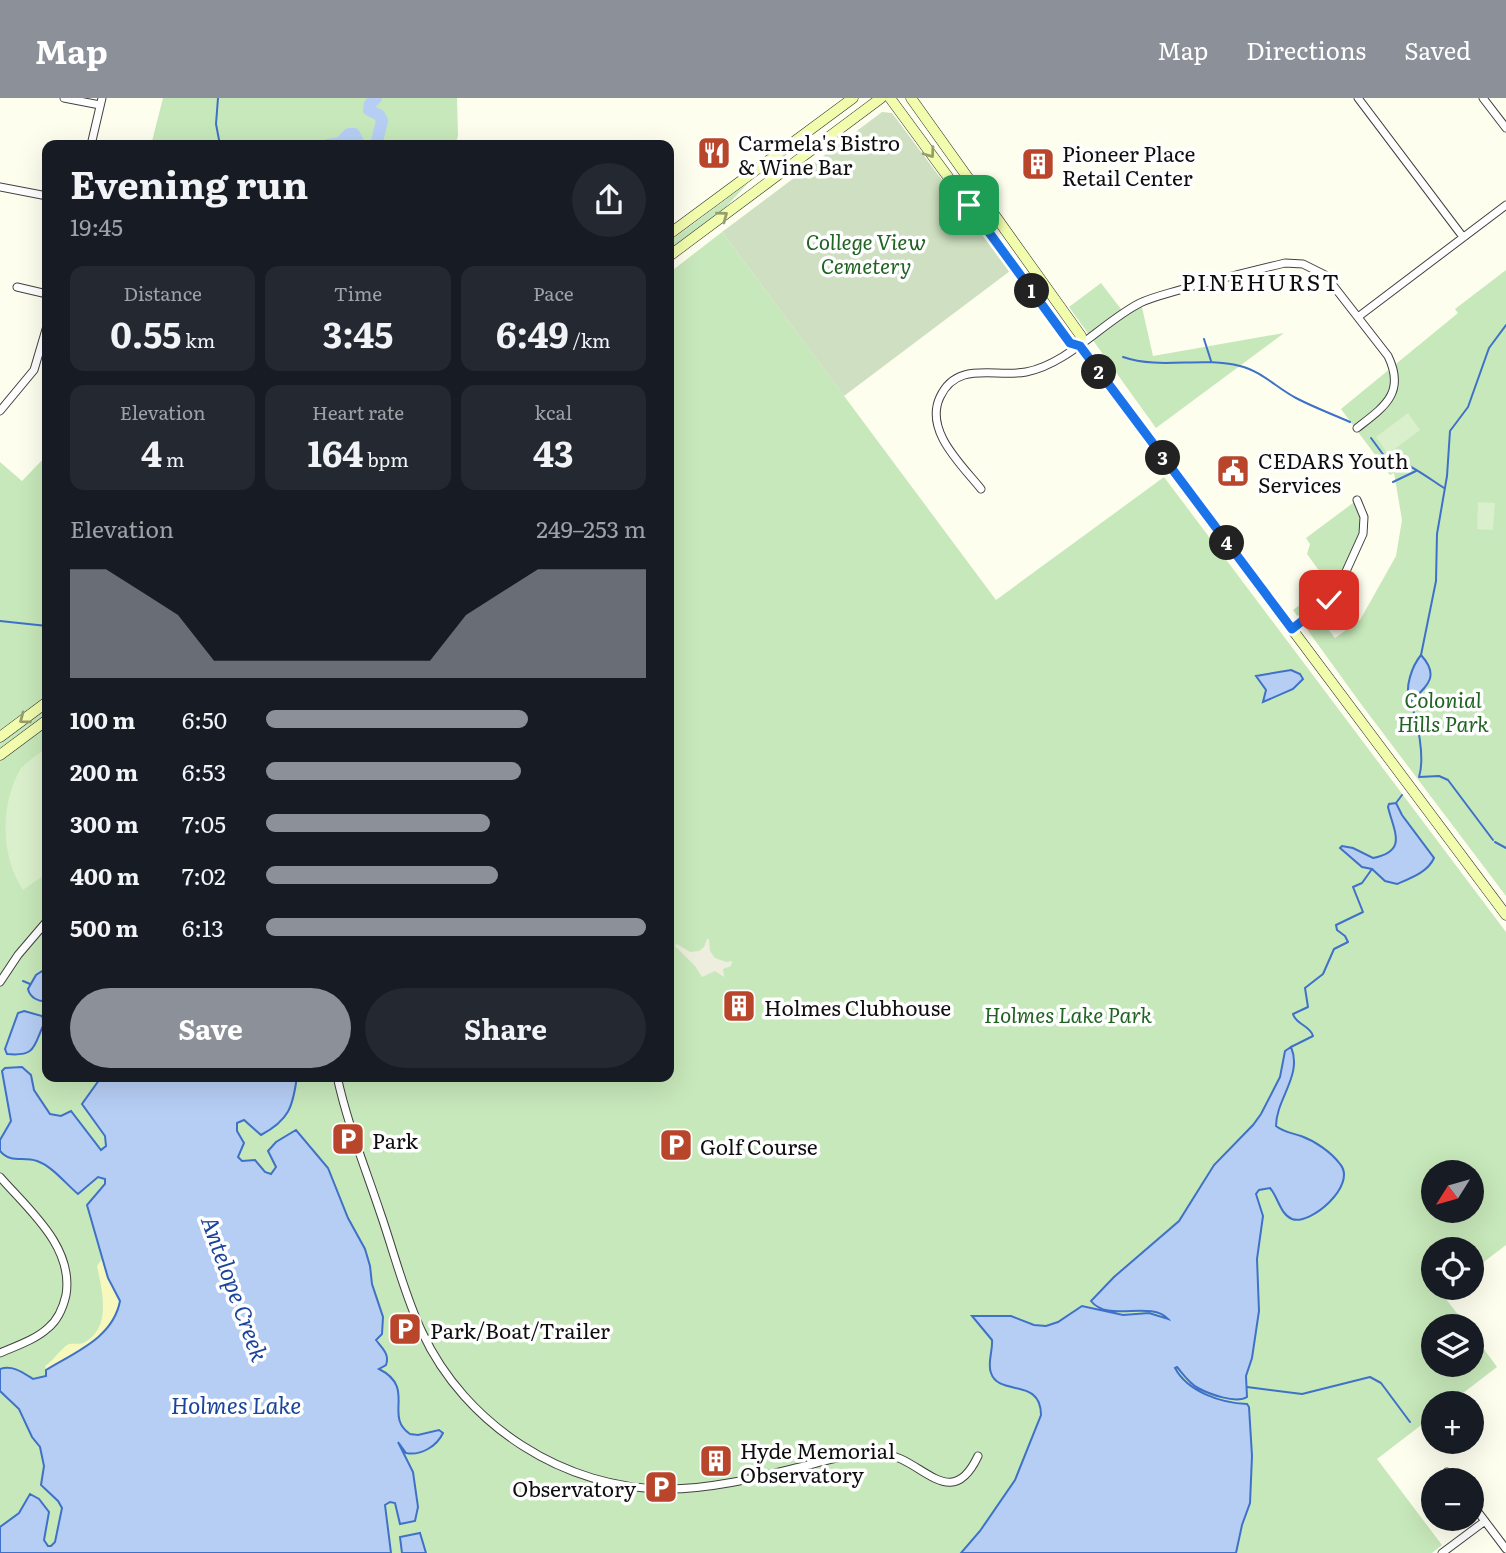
<!DOCTYPE html>
<meta charset="utf-8">
<style>
:root{--surface:#171b24;--page:#242831;--text:#f1f3f6;--muted:#9ea1a6;--accent:#8c9099}
body{margin:0;font-family:Literata,serif;background:var(--page);color:var(--text);height:100vh;display:flex;flex-direction:column;font-size:26px;white-space:nowrap}
*{box-sizing:border-box;margin:0}
p{font-size:23px;color:var(--muted)}
.icon{flex:none;width:38px;height:38px;fill:none;stroke:currentColor;stroke-width:2;stroke-linecap:round;stroke-linejoin:round}
.map{position:relative;flex:1;overflow:hidden}
.side{position:absolute;left:42px;top:42px;width:632px;height:942px;display:flex;flex-direction:column;background:var(--surface);border-radius:14px;box-shadow:0 7px 28px #0002}
.side>*{flex:none}
.needle{width:46px;rotate:233deg}
.fabs{position:absolute;left:1421px;top:1062px;display:grid;gap:14px}
.fabs a{display:grid;place-items:center;width:63px;height:63px;border-radius:50%;background:var(--surface);box-shadow:0 7px 28px #0002;font-size:35px}
.pin{position:absolute;display:grid;place-items:center;width:60px;height:60px;color:#fff;margin:-30px;border-radius:14px;box-shadow:0 4px 10px #0006}
.km{position:absolute;width:35px;height:35px;margin:-18px;border-radius:50%;background:#222;color:#fff;font-size:19px;line-height:35px;text-align:center}
.round{display:grid;place-items:center;flex:none;width:74px;height:74px;border-radius:37px;background:var(--page)}
.headline{display:flex;align-items:center;justify-content:space-between;height:119px;padding:0 28px}
h1{font-size:38px;font-weight:700;line-height:52px}
.figures{display:grid;grid-template-columns:repeat(3,1fr);gap:10px;height:119px;padding:7px 28px}
.figures div{display:grid;align-content:center;border-radius:14px;background:var(--page);text-align:center}
.figures b{font-size:35px;font-weight:700}
.figures small{font-size:19px;font-weight:400}
.figures p{font-size:19px}
.chart{height:196px;padding:14px 28px}
.chart p{display:flex;justify-content:space-between}
.chart svg{width:100%;height:126px;margin-top:7px;fill:var(--accent);opacity:.7}
.primary-button{display:flex;gap:14px;margin-top:auto;padding:14px 28px}
.primary-button a{flex:1;height:80px;border-radius:42px;background:var(--accent);color:#fff;font-size:28px;font-weight:700;line-height:80px;text-align:center}
.primary-button a+a{background:var(--page);color:var(--text)}
ul{padding:0 28px;list-style:none;font-size:23px}
li{display:grid;grid-template-columns:112px 84px 1fr;align-items:center;height:52px}
li i{height:18px;border-radius:9px;background:var(--accent)}
header{display:flex;align-items:center;gap:42px;box-sizing:border-box;height:98px;padding:0 35px;background:var(--accent);color:#fff}
header strong{font-size:33px}
nav{display:flex;gap:38px;margin-inline-start:auto;font-size:24px}
.map>svg:first-child{display:block}
.green{fill:#c7e8ba;fill-rule:evenodd}
.sand{fill:#f7f8bd}
.cemetery{fill:#cee0c1}
.pitch{fill:#daefcb}
.plaza{fill:#eeeede}
.water{fill:#b6cef4;stroke:#3f71c8;stroke-width:2}
.lines{fill:none;stroke-linecap:round;stroke-linejoin:round}
.stream{stroke:#3f71c8;stroke-width:2}
.river{stroke:#b6cef4;stroke-width:12}
.street-casing{stroke:#414141;stroke-width:9}
.secondary-casing{stroke:#303030;stroke-width:11}
.street{stroke:#fff;stroke-width:7}
.secondary{stroke:#f2fcad;stroke-width:10}
.oneway{stroke:#979d6d}
.route-casing{stroke:#fff;stroke-width:14}
.route{stroke:#1a73e8;stroke-width:9}
.labels{text-anchor:middle;dominant-baseline:central;stroke-width:7;stroke-linejoin:round;paint-order:stroke}
.poi-label{font-size:21px;fill:#0e0e0e;stroke:#fff;text-anchor:start}
.park-label{font-size:21px;font-style:italic;fill:#206322;stroke:#fff}
.neighbourhood-label{font-size:23px;letter-spacing:2px;fill:#0e0e0e;stroke:#fff}
.water-label{font-size:23px;font-style:italic;fill:#1b459b;stroke:#fff}
</style>
<header>
<strong>Map</strong>
<nav><a>Map</a><a>Directions</a><a>Saved</a></nav>
</header>
<div class="map">
<svg width="1506" height="1455" viewBox="0 0 1506 1455">
<rect width="100%" height="100%" fill="#fefeef"/>
<path class="green" d="M 163,0 L 457,0 L 458,38 L 455,47 L 151,47 Z
M 748,85 L 724,111 L 669,154 L 669,144 Z
M 722,134 L 996,502 L 1164,379 L 1506,834 L 1506,1147 L 1472,1173 L 1472,1152 L 1433,1152 L 1433,1190 L 1449,1190 L 1442,1196 L 1467,1228 L 1433,1228 L 1433,1267 L 1472,1267 L 1472,1235 L 1497,1269 L 1450,1305 L 1433,1306 L 1433,1318 L 1377,1361 L 1442,1447 L 1432,1455 L 0,1455 L 0,364 L 22,383 L 47,357 L 47,978 L 668,978 L 669,175 ZM 1433,1074 L 1472,1074 L 1472,1113 L 1433,1113 Z
M 1506,172 L 1506,798 L 1361,606 L 1293,512 L 1323,490 L 1325,481 L 1307,456 L 1310,446 L 1306,440 L 1357,402 L 1364,425 L 1338,491 L 1315,514 L 1335,540 L 1360,522 L 1396,458 L 1402,422 L 1394,375 L 1390,377 L 1341,311 L 1458,215 L 1455,211 Z
M 1101,185 L 1124,215 L 1141,205 L 1153,258 L 1284,235 L 1156,330 L 1069,209 Z"/>
<path class="sand" d="M 102,1161 L 120,1203 C 113,1240 75,1255 46,1272 L 45,1268 C 53,1263 62,1249 69,1246 C 75,1245 80,1247 85,1244 C 112,1229 102,1192 97,1168 Z"/>
<path class="cemetery" d="M 882,14 L 892,15 L 1010,173 L 844,298 L 722,134 Z"/>
<path class="pitch" d="M 1408,315 L 1420,332 L 1388,356 L 1376,339 Z
M 1478,404 L 1495,405 L 1493,432 L 1477,431 Z
M 47,650 L 47,775 L 23,792 C 0,757 0,706 21,670 C 29,662 38,656 47,650 Z"/>
<path class="plaza" d="M 707,841 L 709,841 L 710,853 L 715,860 L 726,864 L 732,863 L 731,868 L 723,871 L 724,879 L 715,873 L 702,879 L 695,868 L 675,848 L 677,846 L 690,854 L 699,853 L 704,849 Z"/>
<path class="water" d="M 1421,557 C 1441,579 1426,589 1410,604 C 1404,590 1412,568 1421,557 Z
M 1291,572 L 1300,576 L 1303,581 L 1293,591 L 1263,604 L 1266,592 L 1256,578 Z
M 1396,705 L 1402,717 L 1434,760 C 1428,774 1411,780 1397,786 L 1385,783 L 1372,771 L 1362,769 L 1340,750 L 1342,748 L 1353,750 L 1373,760 C 1408,753 1394,734 1388,709 L 1389,706 Z
M 47,870 L 47,903 C 39,904 30,900 28,891 L 36,877 Z
M 24,913 L 42,918 L 45,924 C 33,947 38,959 7,956 L 5,951 L 18,915 Z
M 1291,949 C 1303,977 1276,1001 1276,1028 C 1283,1034 1292,1035 1301,1038 C 1315,1043 1331,1054 1340,1066 C 1358,1087 1310,1128 1292,1121 C 1280,1116 1278,1099 1270,1090 L 1259,1092 L 1256,1096 L 1263,1118 L 1257,1161 L 1259,1213 L 1252,1260 L 1246,1278 L 1247,1299 C 1236,1306 1209,1296 1198,1290 C 1189,1285 1183,1276 1177,1269 L 1175,1270 C 1188,1294 1221,1305 1247,1306 L 1249,1309 L 1252,1358 L 1250,1405 L 1242,1427 L 1236,1455 L 961,1455 L 980,1433 L 1015,1382 L 1041,1317 C 1041,1279 999,1299 991,1275 C 987,1265 993,1253 992,1242 L 972,1218 L 1011,1218 L 1034,1227 L 1046,1228 L 1058,1224 L 1082,1208 L 1123,1217 L 1149,1215 L 1168,1221 C 1150,1202 1108,1225 1091,1203 L 1114,1179 L 1179,1123 L 1214,1067 L 1253,1027 L 1261,1016 L 1280,979 L 1285,953 Z
M 22,969 L 31,977 L 34,992 L 50,1016 L 61,1018 L 71,1013 L 101,1052 L 106,1048 L 105,1038 L 82,1006 L 102,978 L 297,978 C 293,1009 289,1022 261,1037 L 244,1022 L 237,1025 L 237,1033 L 244,1045 L 238,1059 L 242,1063 L 255,1062 L 265,1074 L 271,1076 L 276,1069 L 268,1053 L 276,1044 L 296,1032 L 328,1070 L 348,1120 L 365,1151 L 370,1168 L 372,1186 L 383,1219 L 382,1236 L 376,1242 C 382,1250 390,1256 386,1267 L 379,1271 C 417,1290 383,1318 410,1336 L 418,1337 L 439,1332 L 443,1335 C 437,1348 421,1358 406,1355 L 398,1344 L 413,1374 L 418,1409 L 415,1423 L 400,1426 L 395,1405 L 390,1404 L 385,1407 L 391,1455 L 0,1455 L 0,1429 L 19,1415 L 30,1396 L 39,1401 L 49,1414 L 44,1442 L 48,1448 L 51,1448 L 55,1444 L 62,1410 L 58,1403 L 41,1387 L 44,1368 L 40,1349 L 32,1339 L 19,1311 L 0,1293 L 0,1271 C 13,1267 22,1274 33,1281 L 46,1278 L 46,1272 C 75,1254 113,1240 120,1203 L 108,1180 L 87,1107 L 105,1086 L 105,1081 L 98,1079 L 78,1096 C 66,1086 52,1068 37,1063 C 23,1058 11,1066 0,1053 L 0,1042 L 11,1023 L 2,973 L 5,970 Z
M 420,1435 L 426,1455 L 402,1455 L 400,1439 Z"/>
<g class="lines">
<path class="stream" d="M 218,0 L 216,26 L 220,47
M 1204,241 L 1211,263
M 1123,259 C 1161,272 1201,258 1240,268 C 1261,273 1277,290 1296,300 C 1313,309 1332,316 1350,324
M 1371,340 L 1385,359
M 1360,367 C 1384,343 1423,377 1444,390
M 1393,384 L 1416,373
M 0,523 L 47,528
M 1421,557 L 1436,483 L 1437,436 L 1447,378 L 1450,333 L 1468,309 L 1489,250 L 1506,227
M 1410,604 C 1418,622 1425,660 1419,679 L 1439,678 L 1448,682 L 1493,742
M 1396,705 L 1402,697
M 1495,744 L 1506,750
M 23,883 L 30,886
M 1291,949 L 1313,938 C 1310,927 1296,927 1293,916 L 1308,909 L 1305,890 L 1323,876 L 1334,851 L 1348,844 L 1345,838 L 1337,832 L 1336,827 L 1363,814 L 1353,789 L 1362,785 L 1372,771
M 1247,1289 L 1302,1296 L 1370,1279 L 1381,1285 L 1410,1324"/>
<path class="river" d="M 328,47 L 340,45 L 349,36 L 354,36 L 360,47
M 376,47 L 382,23 L 379,17 L 369,12 L 370,6 L 376,0"/>
<defs>
<path id="street" d="M 64,0 L 100,7
M 1358,0 L 1463,139
M 1483,0 L 1506,30
M 91,47 L 102,0
M 0,89 L 47,98
M 17,189 L 47,196
M 1358,219 L 1506,107
M 0,313 L 34,272 L 47,228
M 981,391 C 962,367 924,333 940,299 C 957,262 995,280 1026,274 C 1068,266 1104,223 1140,205 C 1155,198 1171,195 1186,190 C 1219,181 1252,173 1285,165 L 1303,166 L 1325,177 L 1388,258 C 1406,295 1384,309 1357,330
M 1291,531 L 1329,502 L 1338,491 L 1363,436 L 1364,419 L 1357,402
M 0,884 L 18,857 L 47,823
M 337,978 C 347,1025 365,1069 380,1114 C 394,1154 404,1196 422,1234 C 465,1327 565,1392 668,1391 C 717,1391 765,1377 813,1366 C 830,1362 848,1356 865,1355 C 877,1354 890,1356 901,1361 C 931,1375 955,1407 978,1358
M 0,1079 C 29,1112 74,1149 66,1197 C 63,1210 58,1222 48,1230 C 35,1242 16,1248 0,1255
M 1447,1374 L 1454,1382
M 1472,1406 L 1506,1451
M 1442,1455 L 1485,1423"/>
<path id="secondary" d="M 890,0 L 1070,245 L 1080,248 L 1506,817
M 911,0 L 1081,238 L 1080,248
M 668,137 L 853,0
M 668,159 L 881,0
M 0,639 L 47,604
M 0,657 L 47,622"/>
</defs>
<use href="#street" class="street-casing"/>
<use href="#secondary" class="secondary-casing"/>
<use href="#street" class="street"/>
<use href="#secondary" class="secondary"/>
</g>
<defs><path id="oneway-chevron" d="M-2-3.5L2.5 0L-2 3.5" fill="none" stroke-width="1.6" stroke-linecap="round" stroke-linejoin="round" transform="scale(1.75)"/></defs>
<g class="oneway">
<use href="#oneway-chevron" transform="translate(930 55) rotate(54)"/>
<use href="#oneway-chevron" transform="translate(723 118) rotate(-37)"/>
<use href="#oneway-chevron" transform="translate(24 621) rotate(143)"/>
</g>
<g class="lines">
<defs>
<path id="route" d="M 969,107 L 1070,245 L 1080,248 L 1292,531 L 1329,502"/>
</defs>
<use href="#route" class="route-casing"/>
<use href="#route" class="route"/>
</g>
<defs>
<symbol id="restaurant-square" viewBox="-11 -11 22 22"><rect x="-9" y="-9" width="18" height="18" rx="4" fill="#b9462b" stroke="#fff"/><path d="M-5-6h1v4h1v-4h1v4h1v-4h1v5L-1.5 .5V6h-2V.5L-5-1ZM5-6V6H3V1.5H1.5Q1.5-4 5-6Z" fill="#fff"/></symbol>
<symbol id="building-square" viewBox="-11 -11 22 22"><rect x="-9" y="-9" width="18" height="18" rx="4" fill="#b9462b" stroke="#fff"/><path d="M-4-6H4V6H1V3H-1V6H-4ZM-2.5-4.3h1.7v1.8h-1.7ZM.8-4.3h1.7v1.8H.8ZM-2.5-1h1.7V.8h-1.7ZM.8-1h1.7V.8H.8Z" fill="#fff"/></symbol>
<symbol id="civic-square" viewBox="-11 -11 22 22"><rect x="-9" y="-9" width="18" height="18" rx="4" fill="#b9462b" stroke="#fff"/><path d="M-.6-6.5H3V-4.5H.6V-3L4-1V1h2V6H-6V1h2V-1L-.6-3ZM-1.2 2.5V6h2.4V2.5Z" fill="#fff"/></symbol>
<symbol id="parking-square" viewBox="-11 -11 22 22"><rect x="-9" y="-9" width="18" height="18" rx="4" fill="#b9462b" stroke="#fff"/><path d="M-3.5-5.5H1a3.5 3.5 0 0 1 0 7H-1V5.5H-3.5ZM-1-3.4V-.6H.8a1.4 1.4 0 0 0 0-2.8Z" fill="#fff"/></symbol>
</defs>
<g fill-rule="evenodd">
<use href="#restaurant-square" x="695" y="36" width="38" height="38"/>
<use href="#building-square" x="1019" y="47" width="38" height="38"/>
<use href="#civic-square" x="1214" y="354" width="38" height="38"/>
<use href="#building-square" x="720" y="889" width="38" height="38"/>
<use href="#parking-square" x="329" y="1022" width="38" height="38"/>
<use href="#parking-square" x="657" y="1028" width="38" height="38"/>
<use href="#parking-square" x="386" y="1212" width="38" height="38"/>
<use href="#building-square" x="697" y="1344" width="38" height="38"/>
<use href="#parking-square" x="642" y="1370" width="38" height="38"/>
</g>
<g class="labels">
<g class="poi-label">
<text x="738" y="43">Carmela's Bistro<tspan x="738" dy="24">&amp; Wine Bar</tspan></text>
<text x="1062" y="54">Pioneer Place<tspan x="1062" dy="24">Retail Center</tspan></text>
<text x="1258" y="361">CEDARS Youth<tspan x="1258" dy="24">Services</tspan></text>
<text x="764" y="908">Holmes Clubhouse</text>
<text x="372" y="1041">Park</text>
<text x="700" y="1047">Golf Course</text>
<text x="430" y="1231">Park/Boat/Trailer</text>
<text x="740" y="1351">Hyde Memorial<tspan x="740" dy="24">Observatory</tspan></text>
<text x="636" y="1389" text-anchor="end">Observatory</text>
</g>
<g class="park-label">
<text x="866" y="142">College View<tspan x="866" dy="24">Cemetery</tspan></text>
<text x="1443" y="600">Colonial<tspan x="1443" dy="24">Hills Park</tspan></text>
<text x="1068" y="915">Holmes Lake Park</text>
</g>
<g class="neighbourhood-label">
<text x="1261" y="183">PINEHURST</text>
</g>
<g class="water-label">
<text transform="translate(236 1190) rotate(70)">Antelope Creek</text>
<text x="236" y="1306">Holmes Lake</text>
</g>
</g>
</svg>
<div class="fabs">
<a><svg class="needle" viewBox="-14 -14 28 28"><path d="M0-13l5 13h-10z" fill="#e53935"/><path d="M0 13l5-13h-10z" fill="#9ea1a6"/></svg></a>
<a><svg class="icon" aria-label="locate" viewBox="0 0 24 24"><circle cx="12" cy="12" r="6"/><path d="M12 2v4M12 18v4M2 12h4M18 12h4"/></svg></a>
<a><svg class="icon" aria-label="layers" viewBox="0 0 24 24"><path d="M12 4l9 5-9 5-9-5zM3 14l9 5 9-5"/></svg></a>
<a>+</a>
<a>−</a>
</div>
<div class="pin" style="left:969px;top:107px;background:#1e9e55"><svg class="icon" aria-label="arrive" viewBox="0 0 24 24"><path d="M6 21V4h12l-3 4 3 4H6"/></svg></div>
<div class="pin" style="left:1329px;top:502px;background:#d93025"><svg class="icon" aria-label="check" viewBox="0 0 24 24"><path d="M5 12l5 5 9-10"/></svg></div>
<b class="km" style="left:1032px;top:193px">1</b>
<b class="km" style="left:1099px;top:274px">2</b>
<b class="km" style="left:1163px;top:360px">3</b>
<b class="km" style="left:1227px;top:445px">4</b>
<section class="side">
<div class="headline"><div><h1>Evening run</h1><p>19:45</p></div><a class="round"><svg class="icon" aria-label="share" viewBox="0 0 24 24"><path d="M12 15V3M7 8l5-5 5 5M5 13v7h14v-7"/></svg></a></div>
<div class="figures">
<div><p>Distance</p><b>0.55<small> km</small></b></div>
<div><p>Time</p><b>3:45</b></div>
<div><p>Pace</p><b>6:49<small> /km</small></b></div>
</div>
<div class="figures">
<div><p>Elevation</p><b>4<small> m</small></b></div>
<div><p>Heart rate</p><b>164<small> bpm</small></b></div>
<div><p>kcal</p><b>43</b></div>
</div>
<div class="chart"><p><span>Elevation</span>249–253 m</p>
<svg viewBox="0 0 160 44" preserveAspectRatio="none"><path d="M0 44V6L10 6L20 14L30 22L40 38L50 38L60 38L70 38L80 38L90 38L100 38L110 22L120 14L130 6L140 6L150 6L160 6V44z"/></svg>
</div>
<ul>
<li><b>100 m</b>6:50<i style="width:69%"></i></li>
<li><b>200 m</b>6:53<i style="width:67%"></i></li>
<li><b>300 m</b>7:05<i style="width:59%"></i></li>
<li><b>400 m</b>7:02<i style="width:61%"></i></li>
<li><b>500 m</b>6:13<i style="width:100%"></i></li>
</ul>
<div class="primary-button"><a>Save</a><a>Share</a></div>
</section>
</div>
